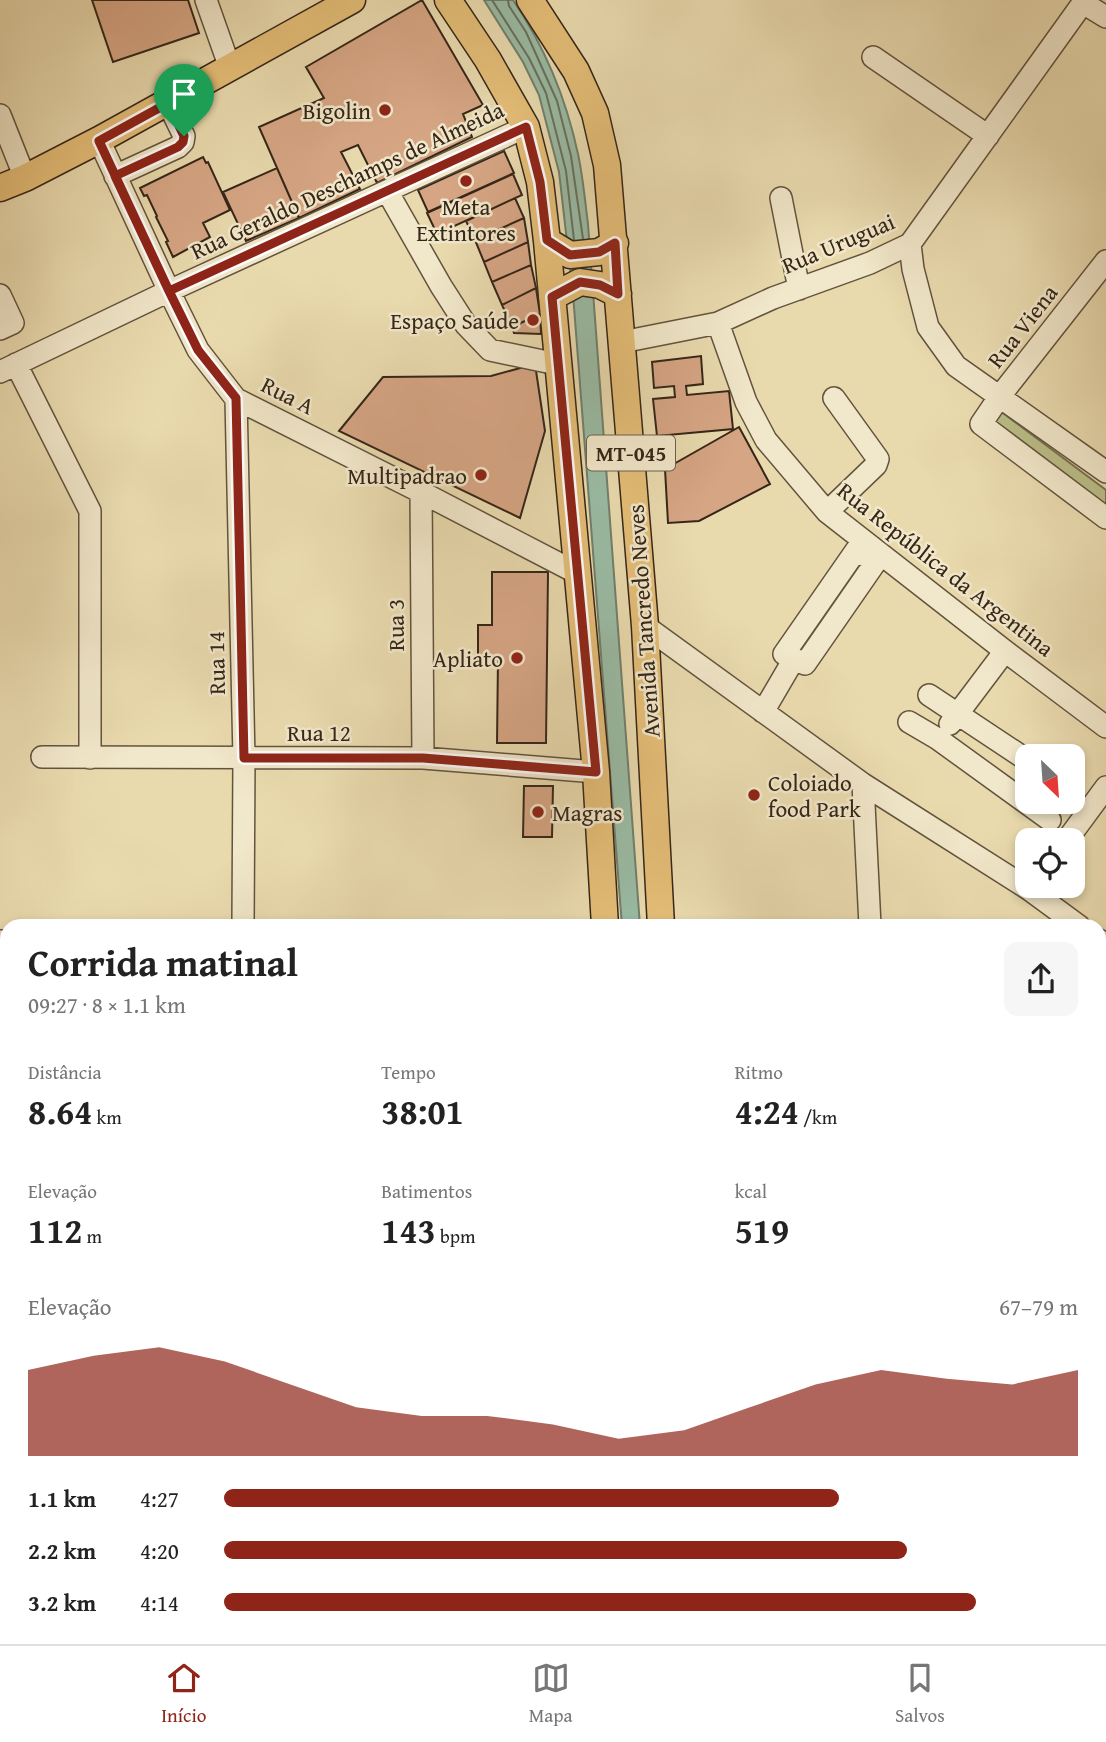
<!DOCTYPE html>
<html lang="pt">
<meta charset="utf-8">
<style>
:root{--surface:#fff;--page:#f6f6f6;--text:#222;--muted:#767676;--line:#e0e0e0;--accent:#8f2418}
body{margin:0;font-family:"Gentium Book Plus",serif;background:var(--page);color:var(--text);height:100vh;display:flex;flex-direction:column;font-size:26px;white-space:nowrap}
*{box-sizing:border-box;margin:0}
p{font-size:23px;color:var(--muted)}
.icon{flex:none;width:38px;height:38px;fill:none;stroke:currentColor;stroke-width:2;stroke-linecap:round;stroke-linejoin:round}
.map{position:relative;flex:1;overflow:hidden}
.side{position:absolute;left:0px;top:919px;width:1106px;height:726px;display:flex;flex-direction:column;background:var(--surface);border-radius:21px 21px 0 0;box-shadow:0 4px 10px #0003}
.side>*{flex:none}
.needle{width:46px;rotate:155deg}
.buttons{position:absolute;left:1015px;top:744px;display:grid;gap:14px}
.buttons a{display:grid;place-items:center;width:70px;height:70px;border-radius:14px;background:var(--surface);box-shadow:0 4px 10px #0003;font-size:35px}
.pin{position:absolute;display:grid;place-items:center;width:60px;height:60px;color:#fff;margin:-72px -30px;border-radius:50% 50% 50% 0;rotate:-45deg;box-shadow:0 0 7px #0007}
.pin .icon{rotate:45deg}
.round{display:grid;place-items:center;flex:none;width:74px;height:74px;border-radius:14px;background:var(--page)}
.overview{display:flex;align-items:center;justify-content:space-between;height:119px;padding:0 28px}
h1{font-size:38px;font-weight:600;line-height:52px}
.stats{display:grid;grid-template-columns:repeat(3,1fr);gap:10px;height:119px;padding:7px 28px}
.stats div{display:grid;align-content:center}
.stats b{font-size:35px;font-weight:600}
.stats small{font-size:19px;font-weight:400}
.stats p{font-size:19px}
.chart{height:196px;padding:14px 28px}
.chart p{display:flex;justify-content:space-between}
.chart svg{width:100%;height:126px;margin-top:7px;fill:var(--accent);opacity:.7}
ul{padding:0 28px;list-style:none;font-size:23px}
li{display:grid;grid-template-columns:112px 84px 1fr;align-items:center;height:52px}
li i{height:18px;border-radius:9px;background:var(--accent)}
.tab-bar{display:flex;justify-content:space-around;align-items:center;height:98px;border-top:2px solid var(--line);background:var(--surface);font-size:19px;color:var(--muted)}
.tab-bar a{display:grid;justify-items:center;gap:4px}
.tab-bar .selected{color:var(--accent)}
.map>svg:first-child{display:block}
.green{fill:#babe88;stroke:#787250;stroke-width:2}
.water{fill:#99bba4;stroke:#717f6c;stroke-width:2}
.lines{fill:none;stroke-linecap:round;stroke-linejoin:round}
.shore{stroke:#67705e;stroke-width:2}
.building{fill:#d6a584;stroke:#352618;stroke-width:2}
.minor-casing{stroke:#62533e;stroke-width:24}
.major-casing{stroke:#352618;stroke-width:29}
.minor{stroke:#f1e7ca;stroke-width:21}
.major{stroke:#e4bd77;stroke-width:26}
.route-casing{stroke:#fff;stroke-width:14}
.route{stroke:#8f2418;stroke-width:9}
.poi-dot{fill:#8f2418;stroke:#f1e7ca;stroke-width:2.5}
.labels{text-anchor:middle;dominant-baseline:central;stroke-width:5;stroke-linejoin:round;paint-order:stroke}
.shield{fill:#f1e7ca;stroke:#6d604d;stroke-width:2}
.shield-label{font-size:21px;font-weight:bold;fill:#352618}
.poi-label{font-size:23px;fill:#352618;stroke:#f1e7ca;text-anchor:end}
.street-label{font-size:23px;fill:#352618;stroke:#f1e7ca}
</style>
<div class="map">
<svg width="1106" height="1644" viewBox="0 0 1106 1644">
<rect width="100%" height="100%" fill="#e9daae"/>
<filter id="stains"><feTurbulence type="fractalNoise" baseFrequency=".00286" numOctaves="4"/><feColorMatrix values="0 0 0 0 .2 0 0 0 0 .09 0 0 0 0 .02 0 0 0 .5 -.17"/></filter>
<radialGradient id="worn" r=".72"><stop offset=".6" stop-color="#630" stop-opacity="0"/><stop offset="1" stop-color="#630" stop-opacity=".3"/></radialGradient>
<path class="green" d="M 999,410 L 1106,490 L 1106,515 L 988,426 Z
M 1099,1257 L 1106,1257 L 1106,1415 L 1099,1416 Z"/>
<path class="water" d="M 484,0 L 513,0 C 545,47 566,98 578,154 C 583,177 585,201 588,224 L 640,926 L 622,926 L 573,294 L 559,172 L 539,95 L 523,62 Z"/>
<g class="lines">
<path class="shore" d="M 492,0 L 529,58 L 546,93 L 566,171 L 574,240
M 508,0 L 509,6 L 526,32 L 557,101 L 571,156 L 583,239"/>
</g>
<path class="building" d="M 92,0 L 188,0 L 199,33 L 113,62 Z
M 422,0 L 483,105 L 463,114 L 472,137 L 377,183 L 358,145 L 341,152 L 360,189 L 299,218 L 259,127 L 324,98 L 306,67 Z
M 504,151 L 514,173 L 428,212 L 418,190 Z
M 203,157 L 206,163 L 208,162 L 230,210 L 203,223 L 210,237 L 173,257 L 166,242 L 168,241 L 156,217 L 157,216 L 147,195 L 144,196 L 140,188 Z
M 277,168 L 299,218 L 246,241 L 223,192 Z
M 513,174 L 522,195 L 437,234 L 427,213 Z
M 515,198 L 524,218 L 475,240 L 466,221 Z
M 524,218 L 528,242 L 484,262 L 475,240 Z
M 528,242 L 531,265 L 492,282 L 484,262 Z
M 531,265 L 536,288 L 502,305 L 492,282 Z
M 536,288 L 540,314 L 512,327 L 502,305 Z
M 540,314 L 541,334 L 514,333 L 512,327 Z
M 701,356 L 703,384 L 686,386 L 687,395 L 729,391 L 733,429 L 657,436 L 653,399 L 675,397 L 674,386 L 654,388 L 652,362 Z
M 535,364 L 545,431 L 520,518 L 339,431 L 383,377 L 491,376 Z
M 739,427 L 770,484 L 699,521 L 668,523 L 665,469 Z
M 492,572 L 548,572 L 546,743 L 497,743 L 498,658 L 478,658 L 478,625 L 492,625 Z
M 524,786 L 553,786 L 552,837 L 523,837 Z
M 1099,1596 L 1106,1597 L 1106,1629 L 1099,1628 Z
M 2,1621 L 7,1622 L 7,1638 L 40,1638 L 38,1644 L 0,1644 L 0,1625 Z
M 47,1638 L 52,1638 L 69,1644 L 45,1644 Z
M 103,1638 L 125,1638 L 123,1644 L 101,1644 Z
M 287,1638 L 315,1638 L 315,1644 L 287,1644 Z
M 334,1638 L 357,1638 L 358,1644 L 334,1644 Z
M 526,1638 L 606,1638 L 606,1644 L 526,1644 Z
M 779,1638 L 841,1638 L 842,1644 L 779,1644 Z"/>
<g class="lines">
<defs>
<path id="minor" d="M 206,0 L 230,68
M 1083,3 L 1106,17
M 873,57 L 988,136
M 0,115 L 25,178
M 99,140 L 169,291 L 198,350 L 236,399 L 421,492 L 577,573
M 115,176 L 178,147 L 183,142 L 184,136 L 168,103
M 387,191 L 441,286 L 466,325 L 490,350 L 557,364
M 781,198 L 799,289
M 910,244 L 913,269 L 928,327 L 956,366 L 1106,472
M 1106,261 L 1000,396 L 981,424 L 1106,518
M 0,295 L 13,323 L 0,329
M 718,323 L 746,402 L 766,440 L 827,512 L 1005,651 L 1106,727
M 622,342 L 718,323 L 773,298 L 870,263 L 910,244 L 1085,0
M 16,364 L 90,511 L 90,758
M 0,372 L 169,291 L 526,127
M 236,399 L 244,758 L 243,926
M 421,492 L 423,758
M 827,512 L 876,465 L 878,459 L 834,398
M 857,549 L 875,563 L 805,664 L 784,654 Z
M 645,626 L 863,784 L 1030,890 L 1079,926
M 929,695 L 1027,760
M 763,712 L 794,659
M 909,722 L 938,739 L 1050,820
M 950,724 L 1005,651
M 42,757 L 423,758 L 596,772
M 863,784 L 870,926
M 1067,840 L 1106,787
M 1099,940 L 1106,945
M 0,941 L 7,941
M 0,1014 L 7,1014
M 0,1121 L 7,1122
M 1099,1249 L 1106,1249
M 0,1299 L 7,1299
M 1099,1425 L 1106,1425
M 0,1456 L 7,1458
M 324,1638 L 324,1644
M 1006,1638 L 1040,1644"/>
<path id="major" d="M 448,0 L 488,60 L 526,127 L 540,182 L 547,241 L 596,772 L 605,926
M 530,0 L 576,71 L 595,113 L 607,165 L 645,626 L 661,926
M 0,188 L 25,178 L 99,140 L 352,0
M 547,241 L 570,255 L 599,252 L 615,243
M 552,297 L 580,282 L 600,285 L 618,294
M 668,1638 L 669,1644
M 724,1638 L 724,1644"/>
</defs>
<use href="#minor" class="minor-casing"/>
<use href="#major" class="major-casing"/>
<use href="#minor" class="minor"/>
<use href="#major" class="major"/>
</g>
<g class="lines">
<defs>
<path id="route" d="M 184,136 L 183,142 L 178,147 L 115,176 L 169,291 L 198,350 L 236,398 L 244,758 L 423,758 L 596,772 L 552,297 L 580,282 L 600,285 L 618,294 L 615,243 L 599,252 L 570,255 L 547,240 L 540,182 L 526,127 L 169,291 L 99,141 L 168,103 L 184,136"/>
</defs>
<use href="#route" class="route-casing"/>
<use href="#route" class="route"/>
</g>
<g class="poi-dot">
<circle cx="385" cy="110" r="7"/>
<circle cx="466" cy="181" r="7"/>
<circle cx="533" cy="320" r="7"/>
<circle cx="481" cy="475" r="7"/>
<circle cx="517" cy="658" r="7"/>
<circle cx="754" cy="795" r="7"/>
<circle cx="538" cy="812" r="7"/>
</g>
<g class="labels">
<rect class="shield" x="587" y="435.5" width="88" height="35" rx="5"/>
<g class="shield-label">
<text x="631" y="453">MT-045</text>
</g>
<g class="poi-label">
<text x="371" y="110">Bigolin</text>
<text x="466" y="206" text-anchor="middle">Meta<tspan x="466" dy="26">Extintores</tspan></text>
<text x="519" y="320">Espaço Saúde</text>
<text x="467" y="475">Multipadrao</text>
<text x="503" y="658">Apliato</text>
<text x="768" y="782" text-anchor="start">Coloiado<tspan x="768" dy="26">food Park</tspan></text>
<text x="552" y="812" text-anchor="start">Magras</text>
</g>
<g class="street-label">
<text transform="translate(347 180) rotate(-25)">Rua Geraldo Deschamps de Almeida</text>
<text transform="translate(838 243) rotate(-23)">Rua Uruguai</text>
<text transform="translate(1022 326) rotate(-52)">Rua Viena</text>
<text transform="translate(288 395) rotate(27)">Rua A</text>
<text transform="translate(946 569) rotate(38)">Rua República da Argentina</text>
<text transform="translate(643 621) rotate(-94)">Avenida Tancredo Neves</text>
<text transform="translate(395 625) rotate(-90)">Rua 3</text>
<text transform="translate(216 663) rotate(-91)">Rua 14</text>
<text x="319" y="732">Rua 12</text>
</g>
</g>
<rect width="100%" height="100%" filter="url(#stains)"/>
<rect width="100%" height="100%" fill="url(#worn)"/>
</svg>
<div class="buttons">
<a><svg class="needle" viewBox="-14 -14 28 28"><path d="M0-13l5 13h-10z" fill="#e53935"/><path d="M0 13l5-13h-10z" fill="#767676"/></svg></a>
<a><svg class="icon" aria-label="locate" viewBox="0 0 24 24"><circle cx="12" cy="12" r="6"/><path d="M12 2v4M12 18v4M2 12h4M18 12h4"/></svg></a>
</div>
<div class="pin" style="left:184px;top:136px;background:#1e9e55"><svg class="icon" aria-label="arrive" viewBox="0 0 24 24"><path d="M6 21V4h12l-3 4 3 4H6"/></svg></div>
<section class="side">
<div class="overview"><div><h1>Corrida matinal</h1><p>09:27 · 8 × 1.1 km</p></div><a class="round"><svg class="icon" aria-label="share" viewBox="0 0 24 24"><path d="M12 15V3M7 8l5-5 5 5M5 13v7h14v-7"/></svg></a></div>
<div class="stats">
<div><p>Distância</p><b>8.64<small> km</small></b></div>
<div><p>Tempo</p><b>38:01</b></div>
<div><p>Ritmo</p><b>4:24<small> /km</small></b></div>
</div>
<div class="stats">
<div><p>Elevação</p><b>112<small> m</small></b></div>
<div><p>Batimentos</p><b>143<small> bpm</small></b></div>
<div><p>kcal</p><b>519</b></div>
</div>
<div class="chart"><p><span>Elevação</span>67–79 m</p>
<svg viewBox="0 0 160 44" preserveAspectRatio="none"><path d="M0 44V14L10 9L20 6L30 11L40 19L50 27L60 30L70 30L80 33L90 38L100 35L110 27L120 19L130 14L140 17L150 19L160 14V44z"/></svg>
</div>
<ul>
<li><b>1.1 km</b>4:27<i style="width:72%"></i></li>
<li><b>2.2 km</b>4:20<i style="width:80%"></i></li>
<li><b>3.2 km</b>4:14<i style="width:88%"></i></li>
</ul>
</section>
</div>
<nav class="tab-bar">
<a class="selected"><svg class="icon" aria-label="home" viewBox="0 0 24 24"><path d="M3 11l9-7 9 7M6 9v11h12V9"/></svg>Início</a>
<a><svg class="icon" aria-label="map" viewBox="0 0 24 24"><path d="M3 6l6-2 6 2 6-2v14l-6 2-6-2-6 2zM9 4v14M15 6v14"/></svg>Mapa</a>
<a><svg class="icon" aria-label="saved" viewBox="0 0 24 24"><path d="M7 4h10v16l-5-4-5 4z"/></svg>Salvos</a>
</nav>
